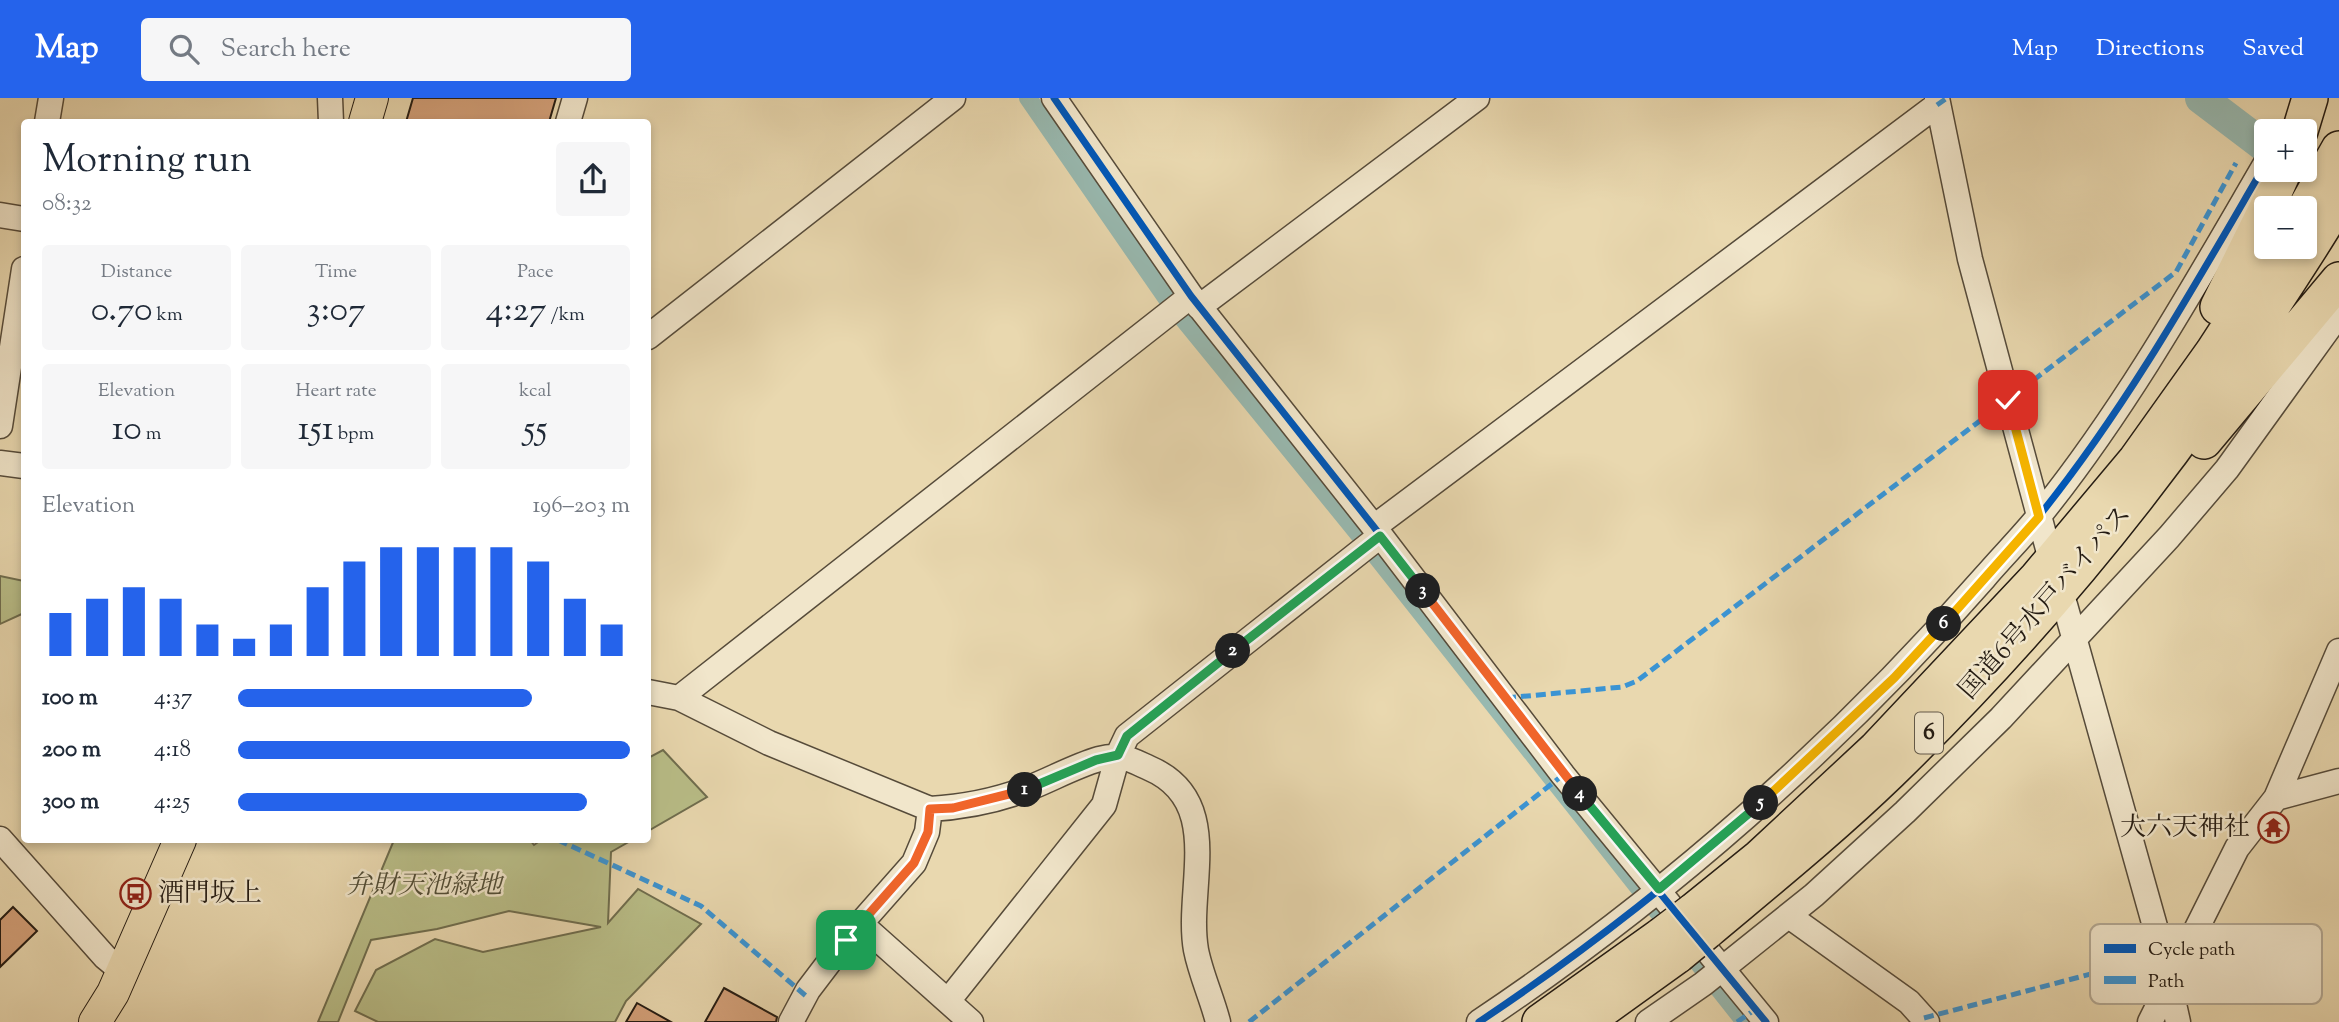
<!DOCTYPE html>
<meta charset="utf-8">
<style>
:root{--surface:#fff;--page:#f6f6f7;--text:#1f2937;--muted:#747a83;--accent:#2563eb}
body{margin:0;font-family:"Sorts Mill Goudy","Noto Serif JP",serif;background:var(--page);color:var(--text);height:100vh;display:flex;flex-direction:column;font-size:26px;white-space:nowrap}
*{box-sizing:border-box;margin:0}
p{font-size:23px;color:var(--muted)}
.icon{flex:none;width:38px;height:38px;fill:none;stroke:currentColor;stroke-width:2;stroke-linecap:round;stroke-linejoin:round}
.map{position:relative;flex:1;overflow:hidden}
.sheet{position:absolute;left:21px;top:21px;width:630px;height:724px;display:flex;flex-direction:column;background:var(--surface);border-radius:7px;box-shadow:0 4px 10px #0003}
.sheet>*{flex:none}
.controls{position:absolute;left:2254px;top:21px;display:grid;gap:14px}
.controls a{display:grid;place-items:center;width:63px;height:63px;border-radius:7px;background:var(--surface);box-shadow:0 4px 10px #0003;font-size:35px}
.pin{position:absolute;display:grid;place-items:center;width:60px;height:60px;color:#fff;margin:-30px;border-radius:14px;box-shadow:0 4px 10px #0006}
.km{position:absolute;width:35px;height:35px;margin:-18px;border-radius:50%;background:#222;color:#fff;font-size:19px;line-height:35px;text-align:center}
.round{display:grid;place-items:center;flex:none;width:74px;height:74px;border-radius:7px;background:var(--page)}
.overview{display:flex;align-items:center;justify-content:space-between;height:119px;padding:0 21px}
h1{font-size:38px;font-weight:600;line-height:52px}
.metrics{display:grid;grid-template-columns:repeat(3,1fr);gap:10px;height:119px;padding:7px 21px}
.metrics div{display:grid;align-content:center;border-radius:7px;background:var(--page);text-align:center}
.metrics b{font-size:35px;font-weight:600}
.metrics small{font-size:19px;font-weight:400}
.metrics p{font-size:19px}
.chart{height:196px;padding:14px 21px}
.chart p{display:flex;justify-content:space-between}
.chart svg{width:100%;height:126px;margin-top:7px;stroke:var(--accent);stroke-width:6}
ul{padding:0 21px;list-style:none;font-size:23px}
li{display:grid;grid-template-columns:112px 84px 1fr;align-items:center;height:52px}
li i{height:18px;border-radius:9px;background:var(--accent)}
header{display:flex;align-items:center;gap:42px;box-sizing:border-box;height:98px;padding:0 35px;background:var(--accent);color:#fff}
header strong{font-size:33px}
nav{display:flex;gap:38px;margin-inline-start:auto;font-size:24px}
.search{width:490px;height:63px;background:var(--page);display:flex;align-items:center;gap:18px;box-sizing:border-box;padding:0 24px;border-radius:7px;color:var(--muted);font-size:26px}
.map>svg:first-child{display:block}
.green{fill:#b9be88;stroke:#6f6d4e;stroke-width:2}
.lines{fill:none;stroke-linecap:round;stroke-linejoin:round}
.canal{stroke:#98b9b0;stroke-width:18}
.river{stroke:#98b9b0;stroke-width:32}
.building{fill:#d3a079;stroke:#251c13;stroke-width:2}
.minor-casing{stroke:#564b3a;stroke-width:27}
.major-casing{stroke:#251c13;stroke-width:34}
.highway-casing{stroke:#251c13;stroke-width:38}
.minor{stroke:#f1e6cb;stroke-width:24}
.major{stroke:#e9d8af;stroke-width:32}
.highway{stroke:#e9d8af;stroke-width:35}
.highway-bridge-casing{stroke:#251c13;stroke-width:38;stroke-linecap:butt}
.highway-bridge{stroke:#e9d8af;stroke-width:35}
.quiet{stroke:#3b94d3;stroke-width:5;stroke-dasharray:10 5;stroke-linecap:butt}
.cycleway-casing{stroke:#f1e6cb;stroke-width:11}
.cycleway{stroke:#0057b8;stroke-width:7}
.split-1-casing{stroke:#fff;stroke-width:14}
.split-2-casing{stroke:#fff;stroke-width:14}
.split-3-casing{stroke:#fff;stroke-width:14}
.split-4-casing{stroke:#fff;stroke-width:14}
.split-5-casing{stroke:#fff;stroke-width:14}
.split-6-casing{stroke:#fff;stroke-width:14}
.split-7-casing{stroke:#fff;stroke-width:14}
.split-1{stroke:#f0652b;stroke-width:9}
.split-2{stroke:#22a559;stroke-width:9}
.split-3{stroke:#22a559;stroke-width:9}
.split-4{stroke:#f0652b;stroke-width:9}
.split-5{stroke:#22a559;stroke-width:9}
.split-6{stroke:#f5b400;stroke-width:9}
.split-7{stroke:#f5b400;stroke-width:9}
.labels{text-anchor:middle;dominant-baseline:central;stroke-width:5;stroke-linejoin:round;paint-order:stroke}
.shield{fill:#f1e6cb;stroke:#62594a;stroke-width:2}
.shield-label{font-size:24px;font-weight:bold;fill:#251c13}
.street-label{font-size:26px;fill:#251c13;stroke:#f1e6cb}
.poi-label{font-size:26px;fill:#251c13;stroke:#f1e6cb;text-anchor:end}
.park-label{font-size:26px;font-style:italic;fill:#514d36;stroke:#f1e6cb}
.key{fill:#f1e6cb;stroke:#b4a994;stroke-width:2}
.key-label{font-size:19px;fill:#251c13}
</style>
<header>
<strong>Map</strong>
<div class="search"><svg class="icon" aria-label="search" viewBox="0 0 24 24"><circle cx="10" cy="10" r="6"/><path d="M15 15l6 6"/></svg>Search here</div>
<nav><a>Map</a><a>Directions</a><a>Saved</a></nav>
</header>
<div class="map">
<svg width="2339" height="924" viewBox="0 0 2339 924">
<rect width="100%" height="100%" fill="#e9d8af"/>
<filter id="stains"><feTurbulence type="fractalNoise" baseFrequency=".00286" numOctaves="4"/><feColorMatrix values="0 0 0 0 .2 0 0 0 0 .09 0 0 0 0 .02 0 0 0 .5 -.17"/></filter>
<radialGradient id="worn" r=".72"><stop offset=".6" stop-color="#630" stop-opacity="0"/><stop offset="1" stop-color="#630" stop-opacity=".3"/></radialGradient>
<path class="green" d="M 0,478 L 24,483 L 24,515 L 0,526 Z
M 663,652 L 707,699 L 648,733 L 648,660 Z
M 394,742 L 530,742 L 534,747 L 541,742 L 632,742 L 611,754 L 608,825 L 638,791 L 701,826 L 626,903 L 615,924 L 378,924 L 355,913 L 376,872 L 435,841 L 483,854 L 601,829 L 509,813 L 437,831 L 371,842 L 338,924 L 318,924 Z"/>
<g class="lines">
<path class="canal" d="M 1028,0 L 1167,201 L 1361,439 L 1745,924"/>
<path class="river" d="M 2201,0 L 2263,47"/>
</g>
<path class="building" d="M 413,0 L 556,0 L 549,24 L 406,24 Z
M 13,809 L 37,833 L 0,869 L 0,822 Z
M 724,890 L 777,919 L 776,924 L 705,924 Z
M 637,905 L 671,924 L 626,924 Z"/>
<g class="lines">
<defs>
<path id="minor" d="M 330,0 L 331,24
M 1054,0 L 1191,198 L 1374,429 L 1563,677 L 1766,924
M 1937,0 L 1970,161 L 2048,451
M 47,24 L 51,0
M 568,24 L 575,0
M 0,117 L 24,121
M 1199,209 L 1477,0
M 648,239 L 953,0
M 0,328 L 24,171
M 0,365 L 24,368
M 1374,429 L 1937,7
M 2065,507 L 2163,857 L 2178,924
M 648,594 L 679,600 L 769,645 L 930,711 C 963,709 999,702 1029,690 C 1052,681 1075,668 1099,661 C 1120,655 1129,661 1149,670 C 1226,703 1185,790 1196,852 C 1201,877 1212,900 1218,924
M 679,600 L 1191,198
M 2276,700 L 2339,683
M 0,741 L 105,859 L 122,873
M 1789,818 L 1909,904 L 1927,924
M 861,826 L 971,924
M 948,903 L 1104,707 L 1118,657 L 1127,638 L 1380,438
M 791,924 L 808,892 L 846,842 L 914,765 L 927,734 L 930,711
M 1479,924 C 1665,800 1837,648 1984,480 C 2002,459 2022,439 2039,418 C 2127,309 2196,185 2266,65
M 1648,924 L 1703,886 L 1814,797 L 1905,714 L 2001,620 L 2169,439 L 2227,371 L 2339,216
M 2150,924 L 2237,750 L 2276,700 L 2339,553"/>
<path id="major" d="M 365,24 L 372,0
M 95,924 L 113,895 L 180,742"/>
<path id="highway" d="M 2300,33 L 2310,0
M 2267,110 L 2284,72
M 2305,111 L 2339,51
M 2218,209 L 2266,112
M 2204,343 L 2339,182
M 1692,814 L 1760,759 L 1876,651 L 2037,480 L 2136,362 L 2213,254 L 2274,160
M 1707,833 C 1769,781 1832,730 1890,674 C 2036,532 2165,376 2274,205 C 2296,171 2319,137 2339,102
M 1540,924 L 1662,837
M 1585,924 L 1678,857"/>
</defs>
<use href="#minor" class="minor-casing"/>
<use href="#major" class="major-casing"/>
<use href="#highway" class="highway-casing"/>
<use href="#minor" class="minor"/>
<use href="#major" class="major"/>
<use href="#highway" class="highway"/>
<defs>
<path id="highway-bridge" d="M 1662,837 L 1692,814
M 1678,857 L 1707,833"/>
</defs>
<use href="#highway-bridge" class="highway-bridge-casing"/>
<use href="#highway-bridge" class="highway-bridge"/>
<path class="quiet" d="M 1937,7 L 1947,0
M 1506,600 L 1622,589 L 1637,583 L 2176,174 L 2236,65
M 558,742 L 701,808 L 806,898
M 1924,920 L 2163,857
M 1249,924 L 1563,677
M 1737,924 L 1756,911"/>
<defs>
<path id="cycleway" d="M 1054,0 L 1191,198 L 1374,429 L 1563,677 L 1766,924
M 1479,924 C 1665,800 1837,648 1984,480 C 2002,459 2022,439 2039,418 C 2127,309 2196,185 2266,65"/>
</defs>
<use href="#cycleway" class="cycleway-casing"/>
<use href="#cycleway" class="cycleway"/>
</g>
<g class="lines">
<defs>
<path id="split-1" d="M 846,842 L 914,765 L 928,734 L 930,711 L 953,710 L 1025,692"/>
<path id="split-2" d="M 1025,692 L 1096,662 L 1118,657 L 1127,638 L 1233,553"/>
<path id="split-3" d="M 1233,553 L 1380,438 L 1423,493"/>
<path id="split-4" d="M 1423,493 L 1580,696"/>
<path id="split-5" d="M 1580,696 L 1659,791 L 1761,705"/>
<path id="split-6" d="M 1761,705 L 1894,580 L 1944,526"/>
<path id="split-7" d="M 1944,526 L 2039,419 L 2008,302"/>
</defs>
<use href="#split-1" class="split-1-casing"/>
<use href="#split-2" class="split-2-casing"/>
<use href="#split-3" class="split-3-casing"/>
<use href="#split-4" class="split-4-casing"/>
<use href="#split-5" class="split-5-casing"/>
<use href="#split-6" class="split-6-casing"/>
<use href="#split-7" class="split-7-casing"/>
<use href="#split-1" class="split-1"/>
<use href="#split-2" class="split-2"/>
<use href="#split-3" class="split-3"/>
<use href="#split-4" class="split-4"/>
<use href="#split-5" class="split-5"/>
<use href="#split-6" class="split-6"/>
<use href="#split-7" class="split-7"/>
</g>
<defs>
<symbol id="temple-ring" viewBox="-11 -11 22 22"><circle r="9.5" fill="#f1e6cb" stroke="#8f2418" stroke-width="1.5"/><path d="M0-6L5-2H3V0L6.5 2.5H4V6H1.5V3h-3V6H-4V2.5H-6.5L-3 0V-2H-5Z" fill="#8f2418"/></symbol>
<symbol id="bus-ring" viewBox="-11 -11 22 22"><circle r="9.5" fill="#f1e6cb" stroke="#8f2418" stroke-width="1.5"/><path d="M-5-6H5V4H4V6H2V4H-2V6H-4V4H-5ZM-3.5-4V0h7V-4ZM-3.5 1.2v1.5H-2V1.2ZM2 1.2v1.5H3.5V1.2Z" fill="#8f2418"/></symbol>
</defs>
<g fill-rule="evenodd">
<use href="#temple-ring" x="2256" y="712" width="35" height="35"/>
<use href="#bus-ring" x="118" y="778" width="35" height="35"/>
</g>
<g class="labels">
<rect class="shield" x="1915" y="614.5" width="28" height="41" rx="5"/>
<g class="shield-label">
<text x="1929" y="635">6</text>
</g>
<g class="street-label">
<text transform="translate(2046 505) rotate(-49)">国道6号水戸バイパス</text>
</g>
<g class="poi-label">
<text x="2250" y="730">大六天神社</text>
<text x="158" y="796" text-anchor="start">酒門坂上</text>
</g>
<g class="park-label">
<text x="424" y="788">弁財天池緑地</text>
</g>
</g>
<rect x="2090" y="826" width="232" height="80" rx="10" class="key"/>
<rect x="2104" y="846" width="32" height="9" fill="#0057b8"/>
<rect x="2104" y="878" width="32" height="8" fill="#3b94d3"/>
<g class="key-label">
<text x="2148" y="857">Cycle path</text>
<text x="2148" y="889">Path</text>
</g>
<rect width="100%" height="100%" filter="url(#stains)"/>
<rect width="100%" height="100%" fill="url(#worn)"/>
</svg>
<div class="controls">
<a>+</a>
<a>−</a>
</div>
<div class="pin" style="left:846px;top:842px;background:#1e9e55"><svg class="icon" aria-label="arrive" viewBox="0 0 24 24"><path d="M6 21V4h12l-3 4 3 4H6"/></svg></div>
<div class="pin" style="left:2008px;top:302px;background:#d93025"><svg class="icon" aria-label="check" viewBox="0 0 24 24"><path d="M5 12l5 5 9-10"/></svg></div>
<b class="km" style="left:1025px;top:692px">1</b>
<b class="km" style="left:1233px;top:553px">2</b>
<b class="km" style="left:1423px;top:493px">3</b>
<b class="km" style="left:1580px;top:696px">4</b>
<b class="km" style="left:1761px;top:705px">5</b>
<b class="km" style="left:1944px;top:526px">6</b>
<section class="sheet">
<div class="overview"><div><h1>Morning run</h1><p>08:32</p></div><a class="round"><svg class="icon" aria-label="share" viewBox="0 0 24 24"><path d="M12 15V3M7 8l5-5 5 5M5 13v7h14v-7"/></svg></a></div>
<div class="metrics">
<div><p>Distance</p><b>0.70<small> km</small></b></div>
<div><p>Time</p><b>3:07</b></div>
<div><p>Pace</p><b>4:27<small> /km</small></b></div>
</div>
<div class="metrics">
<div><p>Elevation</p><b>10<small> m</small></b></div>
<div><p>Heart rate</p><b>151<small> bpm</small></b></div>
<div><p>kcal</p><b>55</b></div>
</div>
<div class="chart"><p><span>Elevation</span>196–203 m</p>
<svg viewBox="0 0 160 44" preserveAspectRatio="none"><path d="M5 44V29M15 44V24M25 44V20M35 44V24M45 44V33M55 44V38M65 44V33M75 44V20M85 44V11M95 44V6M105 44V6M115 44V6M125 44V6M135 44V11M145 44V24M155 44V33"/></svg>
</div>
<ul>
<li><b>100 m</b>4:37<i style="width:75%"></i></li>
<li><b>200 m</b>4:18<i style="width:100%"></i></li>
<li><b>300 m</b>4:25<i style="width:89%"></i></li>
</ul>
</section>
</div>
